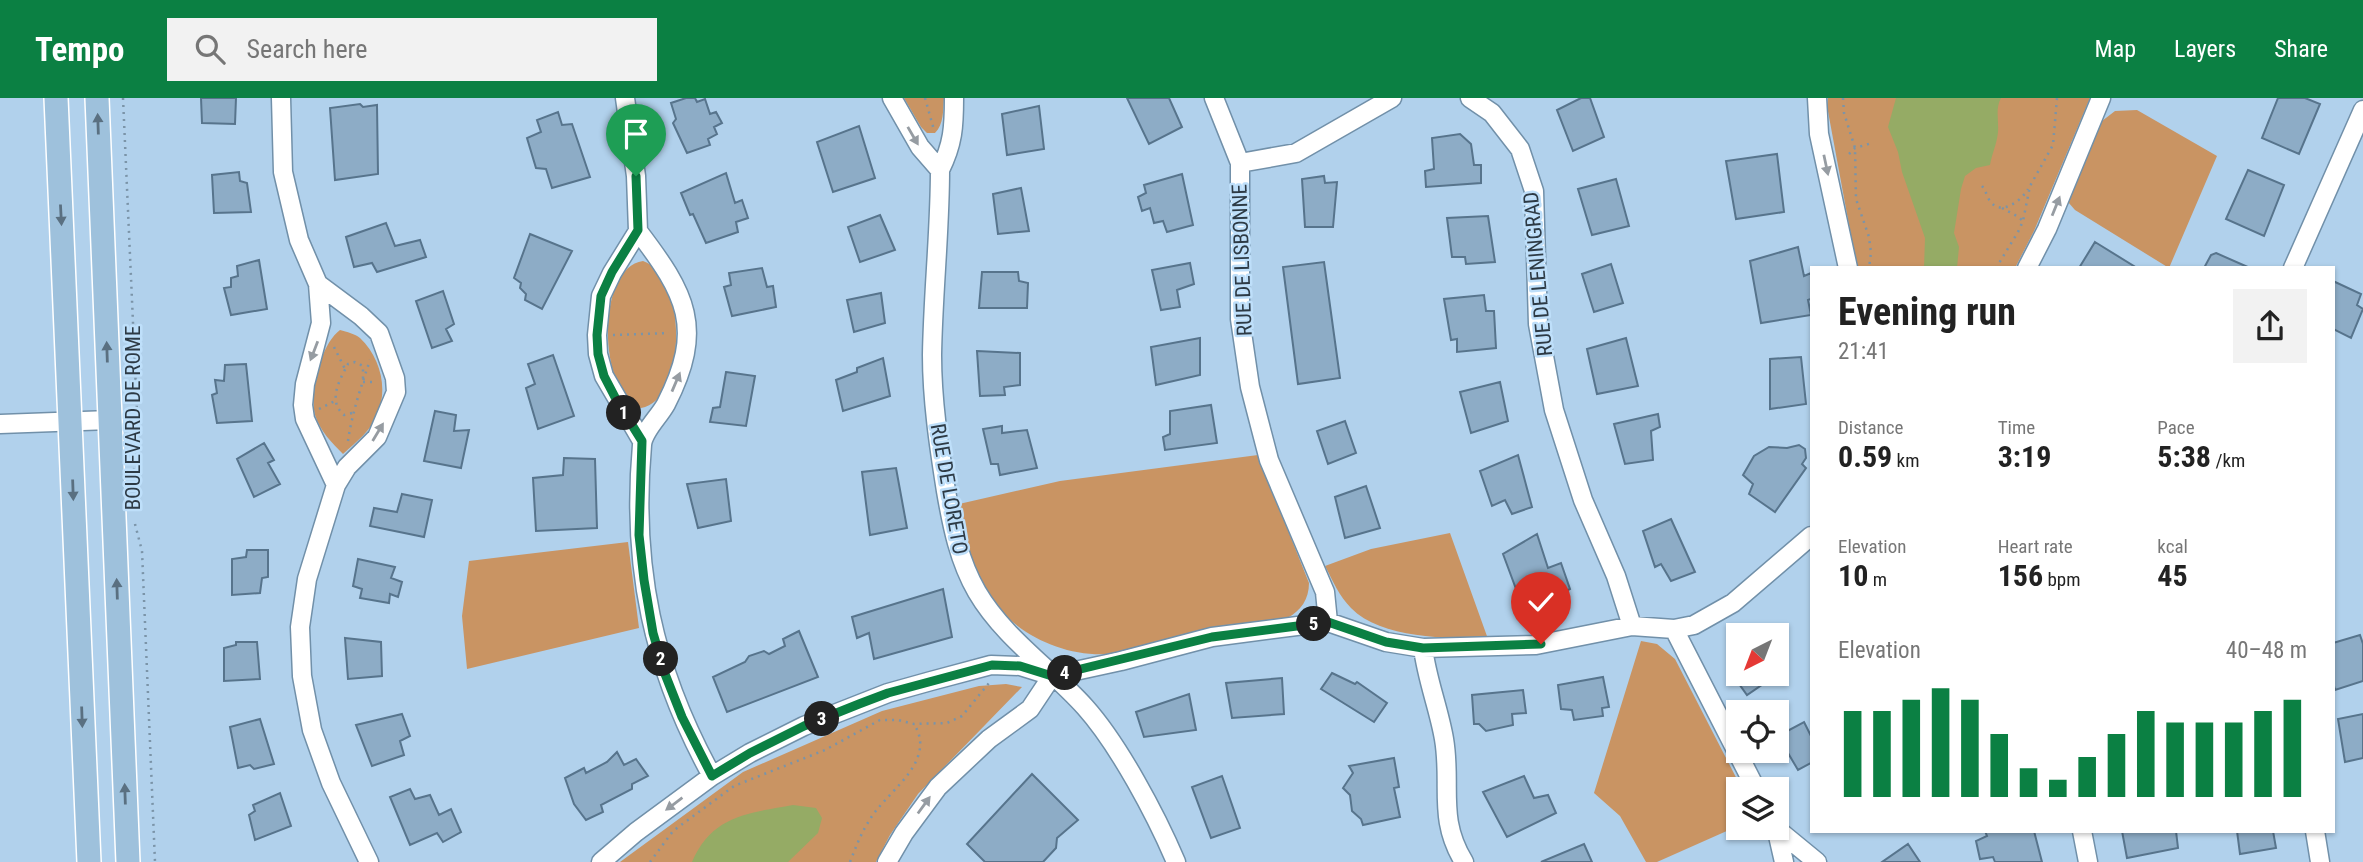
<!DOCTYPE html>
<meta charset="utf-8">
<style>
:root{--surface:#fff;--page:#f2f2f2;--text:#222;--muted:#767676;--accent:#0b8043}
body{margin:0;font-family:"Roboto Condensed",sans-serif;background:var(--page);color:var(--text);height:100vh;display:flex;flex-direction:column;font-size:26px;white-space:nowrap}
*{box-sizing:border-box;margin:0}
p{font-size:23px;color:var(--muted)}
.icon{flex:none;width:38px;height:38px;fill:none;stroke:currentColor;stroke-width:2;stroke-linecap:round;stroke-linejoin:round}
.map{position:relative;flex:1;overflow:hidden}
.details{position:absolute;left:1810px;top:168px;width:525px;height:567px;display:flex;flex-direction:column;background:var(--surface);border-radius:0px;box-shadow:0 2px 5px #0004}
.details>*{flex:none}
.needle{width:46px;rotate:222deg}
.controls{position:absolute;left:1726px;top:525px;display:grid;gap:14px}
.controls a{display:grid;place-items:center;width:63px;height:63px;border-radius:0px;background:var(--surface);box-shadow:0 2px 5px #0004;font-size:35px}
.pin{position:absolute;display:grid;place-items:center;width:60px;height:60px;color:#fff;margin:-72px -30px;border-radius:50% 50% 50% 0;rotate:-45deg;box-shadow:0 0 7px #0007}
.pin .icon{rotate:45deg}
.km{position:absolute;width:35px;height:35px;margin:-18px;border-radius:50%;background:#222;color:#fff;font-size:19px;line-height:35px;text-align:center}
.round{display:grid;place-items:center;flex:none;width:74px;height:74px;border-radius:0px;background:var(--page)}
.head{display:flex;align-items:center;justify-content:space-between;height:119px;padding:0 28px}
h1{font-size:38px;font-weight:700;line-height:52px}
.stats{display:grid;grid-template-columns:repeat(3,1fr);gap:10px;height:119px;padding:7px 28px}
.stats div{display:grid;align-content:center}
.stats b{font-size:30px;font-weight:700}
.stats small{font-size:19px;font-weight:400}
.stats p{font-size:19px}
.chart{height:196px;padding:14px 28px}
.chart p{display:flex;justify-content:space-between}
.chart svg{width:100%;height:126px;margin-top:7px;stroke:var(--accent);stroke-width:6}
header{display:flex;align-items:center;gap:42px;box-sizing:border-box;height:98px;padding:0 35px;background:var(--accent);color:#fff}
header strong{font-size:33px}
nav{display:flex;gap:38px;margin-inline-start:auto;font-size:24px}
.search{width:490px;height:63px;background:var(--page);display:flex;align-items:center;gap:18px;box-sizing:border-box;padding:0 24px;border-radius:0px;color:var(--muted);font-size:26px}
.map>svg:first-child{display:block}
.green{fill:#c99463}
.water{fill:#95ab65}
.building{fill:#8dacc6;stroke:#57748c;stroke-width:2}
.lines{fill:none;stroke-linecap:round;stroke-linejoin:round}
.minor-casing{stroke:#7190a9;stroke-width:21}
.major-casing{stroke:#fff;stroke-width:26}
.path{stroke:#7b94a8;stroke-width:2.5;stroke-dasharray:2 5;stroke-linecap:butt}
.minor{stroke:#fff;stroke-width:18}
.major{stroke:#9ec1dc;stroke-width:23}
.oneway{fill:#5a7081}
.oneway2{fill:#969ca2}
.route-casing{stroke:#fff;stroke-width:14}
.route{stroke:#0b8043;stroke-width:9}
.labels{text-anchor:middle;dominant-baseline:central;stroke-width:5;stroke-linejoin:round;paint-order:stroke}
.street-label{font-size:21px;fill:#2d3a45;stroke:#bedffa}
</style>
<header>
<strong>Tempo</strong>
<div class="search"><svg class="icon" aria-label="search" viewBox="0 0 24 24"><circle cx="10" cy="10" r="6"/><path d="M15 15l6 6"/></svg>Search here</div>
<nav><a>Map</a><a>Layers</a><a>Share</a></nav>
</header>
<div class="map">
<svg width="2363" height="764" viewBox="0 0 2363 764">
<rect width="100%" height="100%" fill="#b1d1ec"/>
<path class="green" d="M 904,0 L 944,0 C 943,12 944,26 935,35 L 927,35 L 921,29 Z
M 1828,0 L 2090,0 L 2034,133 L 2015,170 L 1857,170 L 1827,8 Z
M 2137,12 L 2217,58 L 2169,170 L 2075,112 L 2068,104 L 2102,23 L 2115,13 Z
M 643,163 C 689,178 686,304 641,310 C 597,296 596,169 643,163 Z
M 340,232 C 347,234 355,236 360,240 C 380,259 388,289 378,315 C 372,332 356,344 343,356 C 332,345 320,333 315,317 C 309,293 321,246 340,232 Z
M 1258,357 L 1309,485 C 1309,501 1301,513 1287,520 C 1259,524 1230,527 1202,533 C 1172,539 1138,554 1108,556 C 1057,559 1003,530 980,483 C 968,459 964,432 959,406 L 1060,383 Z
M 1450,435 L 1488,541 C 1448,540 1381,541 1351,510 C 1339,498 1333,483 1325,468 L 1371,451 Z
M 628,444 L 639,530 L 467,571 L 462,518 L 469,463 Z
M 1641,543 L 1657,546 L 1675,561 L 1742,691 L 1738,691 L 1738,728 L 1657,764 L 1646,764 L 1620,718 L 1594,695 Z
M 1006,586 L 1022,589 L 918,696 L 890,737 L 876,764 L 620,764 L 743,674 L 882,613 L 979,588 Z"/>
<path class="water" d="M 1896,0 L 2001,0 C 1995,11 1999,22 1998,34 C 1997,46 1992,55 1990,67 L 1976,70 L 1965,78 L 1961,91 L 1954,135 L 1959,149 L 1957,170 L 1924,170 L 1925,140 L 1902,74 L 1898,54 L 1888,29 Z
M 793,707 L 816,710 L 822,720 L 818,735 L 788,764 L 692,764 C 712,717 749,715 793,707 Z"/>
<path class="building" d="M 201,0 L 236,0 L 235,26 L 202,25 Z
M 686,0 L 695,0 L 697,4 L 705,1 L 710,16 L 716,14 L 722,25 L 714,29 L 717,36 L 708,41 L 710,47 L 687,55 L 673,25 L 676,21 L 671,5 Z
M 1127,0 L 1169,0 L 1182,29 L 1149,46 Z
M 1581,0 L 1590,0 L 1604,39 L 1573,53 L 1557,12 Z
M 2278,0 L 2305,0 L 2320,6 L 2299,56 L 2262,40 Z
M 360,6 L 363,9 L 377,7 L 378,76 L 335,82 L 330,10 Z
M 1039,8 L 1044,51 L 1007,57 L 1002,16 Z
M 558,14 L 562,27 L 572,26 L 590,79 L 552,90 L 546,71 L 536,70 L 527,40 L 541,34 L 537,22 Z
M 859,28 L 875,80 L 833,94 L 817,44 Z
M 1460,36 L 1471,46 L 1474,67 L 1481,67 L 1481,85 L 1426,89 L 1425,73 L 1434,71 L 1432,40 Z
M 1777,56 L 1784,114 L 1736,121 L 1726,63 Z
M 2248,72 L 2284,87 L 2264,138 L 2226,121 Z
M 239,74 L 240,83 L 247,85 L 251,114 L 214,115 L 212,77 Z
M 726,75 L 735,105 L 742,102 L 748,120 L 736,124 L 738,134 L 706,145 L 693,116 L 690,117 L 681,95 Z
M 1182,76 L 1193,127 L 1167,134 L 1163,123 L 1154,125 L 1150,110 L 1142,113 L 1138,99 L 1146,95 L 1144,87 Z
M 1324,78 L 1325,85 L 1337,84 L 1333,129 L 1305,129 L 1302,81 Z
M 1616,81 L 1629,128 L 1592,137 L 1578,91 Z
M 1021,90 L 1029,133 L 998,136 L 993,96 Z
M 880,117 L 895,152 L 860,164 L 848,129 Z
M 1488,118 L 1495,164 L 1466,166 L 1465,159 L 1452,159 L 1447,120 Z
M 386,125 L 395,148 L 420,142 L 426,159 L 377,174 L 372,165 L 354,169 L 346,139 Z
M 530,136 L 572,153 L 542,211 L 525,202 L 526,196 L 520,190 L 521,185 L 514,180 Z
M 2095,144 L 2137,170 L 2079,170 Z
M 1798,149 L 1804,178 L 1811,175 L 1811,201 L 1808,202 L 1811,217 L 1761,225 L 1750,163 Z
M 2216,155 L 2250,170 L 2204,170 L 2211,157 Z
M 259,162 L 267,211 L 231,217 L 224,190 L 231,189 L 231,180 L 238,178 L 237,168 Z
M 1324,164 L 1340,280 L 1298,286 L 1283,169 Z
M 1190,165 L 1194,186 L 1177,192 L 1180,209 L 1161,212 L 1152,172 Z
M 1611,166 L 1623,205 L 1594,214 L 1582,176 Z
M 762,170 L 767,189 L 773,188 L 776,209 L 732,218 L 724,189 L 731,187 L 729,175 Z
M 982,174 L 1018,174 L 1019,183 L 1028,185 L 1027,210 L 979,210 Z
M 2333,183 L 2361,196 L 2357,207 L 2363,211 L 2351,240 L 2333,231 Z
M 443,193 L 454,226 L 446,231 L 452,243 L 432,250 L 416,203 Z
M 881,195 L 885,225 L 854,234 L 847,202 Z
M 1484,197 L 1486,213 L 1494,213 L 1496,250 L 1457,254 L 1457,241 L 1451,242 L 1444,201 Z
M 1200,240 L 1200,277 L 1156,287 L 1151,249 Z
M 1626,240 L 1638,288 L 1597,296 L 1587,251 Z
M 977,253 L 1020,255 L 1020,287 L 1004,289 L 1005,297 L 980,298 Z
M 553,257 L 574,318 L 538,331 L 526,290 L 535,286 L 528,266 Z
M 1801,259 L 1806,306 L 1770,311 L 1770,261 Z
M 883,260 L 890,298 L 843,313 L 836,282 L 857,274 L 857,270 Z
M 246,266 L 252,323 L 217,325 L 212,297 L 217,295 L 215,282 L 224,283 L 225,267 Z
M 726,274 L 755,278 L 746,328 L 710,324 L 713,310 L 720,309 Z
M 1500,284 L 1508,323 L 1471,335 L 1460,294 Z
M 1211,307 L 1217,345 L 1165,352 L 1163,339 L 1170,336 L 1170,313 Z
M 435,313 L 456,317 L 454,333 L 469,332 L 461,370 L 424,363 Z
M 1658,316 L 1660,329 L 1651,333 L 1653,362 L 1625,366 L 1614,326 Z
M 1345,323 L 1356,355 L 1328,366 L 1317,333 Z
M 1002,328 L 1002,335 L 1027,332 L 1037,370 L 1000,377 L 998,366 L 991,366 L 983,331 Z
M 264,345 L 274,362 L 268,365 L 280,386 L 254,399 L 237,361 Z
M 1799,347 L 1805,351 L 1806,360 L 1802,366 L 1806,370 L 1775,414 L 1749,396 L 1753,386 L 1743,377 L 1754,358 L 1769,349 L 1787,350 Z
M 1518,357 L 1532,409 L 1512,416 L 1505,402 L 1492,408 L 1480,373 Z
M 564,360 L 595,361 L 597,430 L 536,433 L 533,380 L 563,377 Z
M 896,370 L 907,430 L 870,437 L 862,374 Z
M 726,381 L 731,423 L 698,430 L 687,386 Z
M 1366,388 L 1380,430 L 1345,440 L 1335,399 Z
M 402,396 L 432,402 L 424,439 L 370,428 L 374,410 L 397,414 Z
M 1671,421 L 1695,474 L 1671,483 L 1661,466 L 1655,469 L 1643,433 Z
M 1537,436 L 1548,470 L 1561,465 L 1570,491 L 1525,515 L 1503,456 Z
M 247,452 L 268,452 L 268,479 L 262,480 L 260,495 L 232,497 L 232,461 L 246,459 Z
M 358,461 L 395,469 L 391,480 L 402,484 L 398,499 L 390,496 L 389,505 L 360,500 L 362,491 L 353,488 Z
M 943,491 L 952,539 L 874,561 L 869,535 L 857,540 L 852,519 Z
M 799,533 L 818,579 L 727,614 L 713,579 L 745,564 L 749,558 L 764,553 L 769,556 L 785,548 L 783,541 Z
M 2360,537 L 2363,546 L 2363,583 L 2335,592 L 2333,584 L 2333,545 Z
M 345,540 L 381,544 L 382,578 L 348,581 Z
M 236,544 L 257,544 L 260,581 L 224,583 L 224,550 L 236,547 Z
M 1332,575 L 1355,586 L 1357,584 L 1387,605 L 1374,624 L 1321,591 Z
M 1732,576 L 1759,576 L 1766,584 L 1747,597 Z
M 1603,579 L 1609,609 L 1602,610 L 1603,618 L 1574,622 L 1572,612 L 1561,611 L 1558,587 Z
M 1282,580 L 1284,616 L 1232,620 L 1226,585 Z
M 1523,592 L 1526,615 L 1512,616 L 1513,627 L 1486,633 L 1479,626 L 1474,626 L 1472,597 Z
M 1189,596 L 1196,632 L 1144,639 L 1136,614 Z
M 402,616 L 410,638 L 400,643 L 404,657 L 372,668 L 356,627 Z
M 2363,616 L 2363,660 L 2345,664 L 2338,621 Z
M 260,621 L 274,666 L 254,671 L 250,667 L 238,670 L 230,629 Z
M 1804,624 L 1811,638 L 1811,665 L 1798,672 L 1778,638 Z
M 617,654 L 624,667 L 636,661 L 648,678 L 632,686 L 632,691 L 601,707 L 603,714 L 586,722 L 574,706 L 565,680 L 584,670 L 586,675 L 607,664 Z
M 1394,660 L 1399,689 L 1394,690 L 1400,719 L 1363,727 L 1361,721 L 1352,713 L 1350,697 L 1343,690 L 1353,675 L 1349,668 Z
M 1032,676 L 1078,722 L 1057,740 L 1056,750 L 1043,764 L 985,764 L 967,746 Z
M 1222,678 L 1240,730 L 1211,740 L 1192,689 Z
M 1524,678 L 1534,700 L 1548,697 L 1556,715 L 1507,739 L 1483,694 Z
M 410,691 L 415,701 L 430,697 L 439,717 L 451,711 L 461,734 L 443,744 L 437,735 L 410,747 L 390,699 Z
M 280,695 L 291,728 L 255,742 L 249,717 L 255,713 L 253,707 Z
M 1985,733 L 2034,733 L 2042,764 L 1995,764 L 1993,759 L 1980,761 L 1976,743 L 1987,738 Z
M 2122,733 L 2176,733 L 2178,750 L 2127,760 Z
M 2237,733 L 2273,733 L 2276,750 L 2240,756 Z
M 1584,746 L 1592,764 L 1541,764 Z
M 1908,746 L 1920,764 L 1882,764 Z"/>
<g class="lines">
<defs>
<path id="minor" d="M 281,0 L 283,74 L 299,142 L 318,186 L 321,225 L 305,286 L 303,307 L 305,321 L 336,387
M 625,0 L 636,78 L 638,133 L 612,175 L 601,198 L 597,237 L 598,256 L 604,278 L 642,343
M 892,0 L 920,49 L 940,72
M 954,0 C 954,29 953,46 940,72 C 940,133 933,195 932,257 C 932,302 939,349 946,393 C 952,428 959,463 977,494 C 1004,540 1050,570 1085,609 C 1119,647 1156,717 1176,764
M 1214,0 L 1240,65 L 1240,221 L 1250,289 L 1269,362 L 1325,494 L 1328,524
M 1470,0 L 1492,15 L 1520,51 L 1534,93 L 1538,226 L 1554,312 L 1583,402 L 1616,478 L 1632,528
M 1817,0 L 1819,36 L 1848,170
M 1240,65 L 1296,55 L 1392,0
M 638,133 C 686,196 705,230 666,306 C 659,319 643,333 642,347 C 631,469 653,571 712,678
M 2027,170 L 2047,131 L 2101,0
M 2293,170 L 2363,12
M 318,186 L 361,218 L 379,235 L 395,280 L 396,294 L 377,339 L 347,369 L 336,387 L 307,481 L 300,529 L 302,578 L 312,632 L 331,685 L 369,764
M 0,326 L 110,322
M 1674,531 L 1756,691
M 1423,550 C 1427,582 1439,611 1444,641 C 1452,688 1437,720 1464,764
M 1776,729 L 1784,764
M 1778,732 L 1817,764
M 2082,733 L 2088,764
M 2315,733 L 2320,764
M 601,764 L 636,734 L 712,678 L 750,655 L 804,628 L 888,595 L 931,583 L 991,567 L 1020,568 L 1052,578 L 1121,563 L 1212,539 L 1328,524 L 1386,544 L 1423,550 L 1536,547 L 1632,528 L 1674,531 L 1694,527 L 1733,505 L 1811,438
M 887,764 L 904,735 L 938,689 L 989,641 L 1030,611 L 1052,578"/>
<path id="major" d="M 56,0 L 89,764
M 97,0 L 128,764"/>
</defs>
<use href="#minor" class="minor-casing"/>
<use href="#major" class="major-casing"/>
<path class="path" d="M 123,0 L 138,337 L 137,361 L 133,374
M 925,0 L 934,32
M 1843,0 L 1844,15 L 1855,50 L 1856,101 L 1869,139 L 1871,155 L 1869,170
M 1849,56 L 1855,50 L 1872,45
M 1982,88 C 1986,93 1987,99 1990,103 C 2001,119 2022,102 2028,91
M 2002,110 L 2017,118 L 2023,123
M 1996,170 L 2018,134 L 2023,123 L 2030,88 L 2053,47 L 2057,0
M 613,237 L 669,235
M 334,249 L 345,271
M 363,284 L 377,284
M 319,311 L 335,303
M 352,315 L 344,317 C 327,303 340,281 348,266 L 355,264 L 363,268 L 363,281
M 348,343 C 352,315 361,289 370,262
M 135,426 L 142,453 L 155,764
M 650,764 L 673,733 L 734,688 L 825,652 L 880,622 L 898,622 L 914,626 L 947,625 L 962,618 L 989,585
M 850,764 C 857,746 863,730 875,714 C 894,689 936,661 914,626"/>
<use href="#minor" class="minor"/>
<use href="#major" class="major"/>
</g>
<defs><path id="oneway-solid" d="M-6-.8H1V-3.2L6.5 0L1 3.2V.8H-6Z" transform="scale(1.75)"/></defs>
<g class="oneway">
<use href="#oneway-solid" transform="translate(98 26) rotate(-92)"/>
<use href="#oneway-solid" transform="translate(61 117) rotate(87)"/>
<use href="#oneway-solid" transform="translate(107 254) rotate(-92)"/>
<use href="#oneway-solid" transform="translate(73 392) rotate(88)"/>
<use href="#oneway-solid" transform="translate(117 491) rotate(-92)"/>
<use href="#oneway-solid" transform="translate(82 619) rotate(88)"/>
<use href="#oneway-solid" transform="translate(125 696) rotate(-92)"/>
</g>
<g class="oneway2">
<use href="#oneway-solid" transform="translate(913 38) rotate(60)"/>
<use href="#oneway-solid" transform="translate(1826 67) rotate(78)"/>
<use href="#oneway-solid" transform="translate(2056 108) rotate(-68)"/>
<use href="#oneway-solid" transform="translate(314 253) rotate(111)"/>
<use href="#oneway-solid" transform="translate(676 284) rotate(-67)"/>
<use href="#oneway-solid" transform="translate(378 334) rotate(-59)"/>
<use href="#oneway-solid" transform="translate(674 706) rotate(143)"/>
<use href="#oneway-solid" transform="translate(924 707) rotate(-54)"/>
</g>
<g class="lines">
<defs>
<path id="route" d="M 636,78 L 638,132 L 612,174 L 601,198 L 597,237 L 598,256 L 604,278 L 617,303 L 642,343 L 639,437 L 644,482 L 653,535 L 665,576 L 682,619 L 712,678 L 750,655 L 804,628 L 859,606 L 888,595 L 992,567 L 1020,568 L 1052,578 L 1212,539 L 1328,524 L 1386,544 L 1423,550 L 1541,546"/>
</defs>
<use href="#route" class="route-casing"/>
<use href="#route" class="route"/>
</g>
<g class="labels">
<g class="street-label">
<text transform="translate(1242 162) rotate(-92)">RUE DE LISBONNE</text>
<text transform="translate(1538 176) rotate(-95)">RUE DE LENINGRAD</text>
<text transform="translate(133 320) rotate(-90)">BOULEVARD DE ROME</text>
<text transform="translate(949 391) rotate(80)">RUE DE LORETO</text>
</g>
</g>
</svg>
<div class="controls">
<a><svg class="needle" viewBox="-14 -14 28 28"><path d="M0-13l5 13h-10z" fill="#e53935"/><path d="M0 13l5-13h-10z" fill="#767676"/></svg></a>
<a><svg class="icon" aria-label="locate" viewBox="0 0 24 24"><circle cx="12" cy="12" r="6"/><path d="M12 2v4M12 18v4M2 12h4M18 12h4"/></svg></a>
<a><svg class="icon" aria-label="layers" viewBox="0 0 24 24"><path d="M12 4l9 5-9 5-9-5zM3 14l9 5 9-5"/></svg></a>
</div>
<div class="pin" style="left:636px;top:78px;background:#1e9e55"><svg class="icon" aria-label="arrive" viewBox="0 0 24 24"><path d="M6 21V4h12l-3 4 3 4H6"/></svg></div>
<div class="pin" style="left:1541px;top:546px;background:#d93025"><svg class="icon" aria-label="check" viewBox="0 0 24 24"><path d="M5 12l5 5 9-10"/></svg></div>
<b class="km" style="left:624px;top:315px">1</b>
<b class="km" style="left:661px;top:561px">2</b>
<b class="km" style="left:822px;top:621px">3</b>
<b class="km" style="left:1065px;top:575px">4</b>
<b class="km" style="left:1314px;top:526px">5</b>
<section class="details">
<div class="head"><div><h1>Evening run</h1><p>21:41</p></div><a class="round"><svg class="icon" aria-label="share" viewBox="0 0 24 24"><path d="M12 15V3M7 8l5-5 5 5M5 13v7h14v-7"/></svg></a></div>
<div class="stats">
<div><p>Distance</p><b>0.59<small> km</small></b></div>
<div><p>Time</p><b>3:19</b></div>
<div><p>Pace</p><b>5:38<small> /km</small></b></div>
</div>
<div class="stats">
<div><p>Elevation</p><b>10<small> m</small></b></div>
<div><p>Heart rate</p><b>156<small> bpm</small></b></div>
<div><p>kcal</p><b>45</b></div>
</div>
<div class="chart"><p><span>Elevation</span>40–48 m</p>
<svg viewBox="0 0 160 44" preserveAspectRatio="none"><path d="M5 44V14M15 44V14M25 44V10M35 44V6M45 44V10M55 44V22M65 44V34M75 44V38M85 44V30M95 44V22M105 44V14M115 44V18M125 44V18M135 44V18M145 44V14M155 44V10"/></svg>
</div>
</section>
</div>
